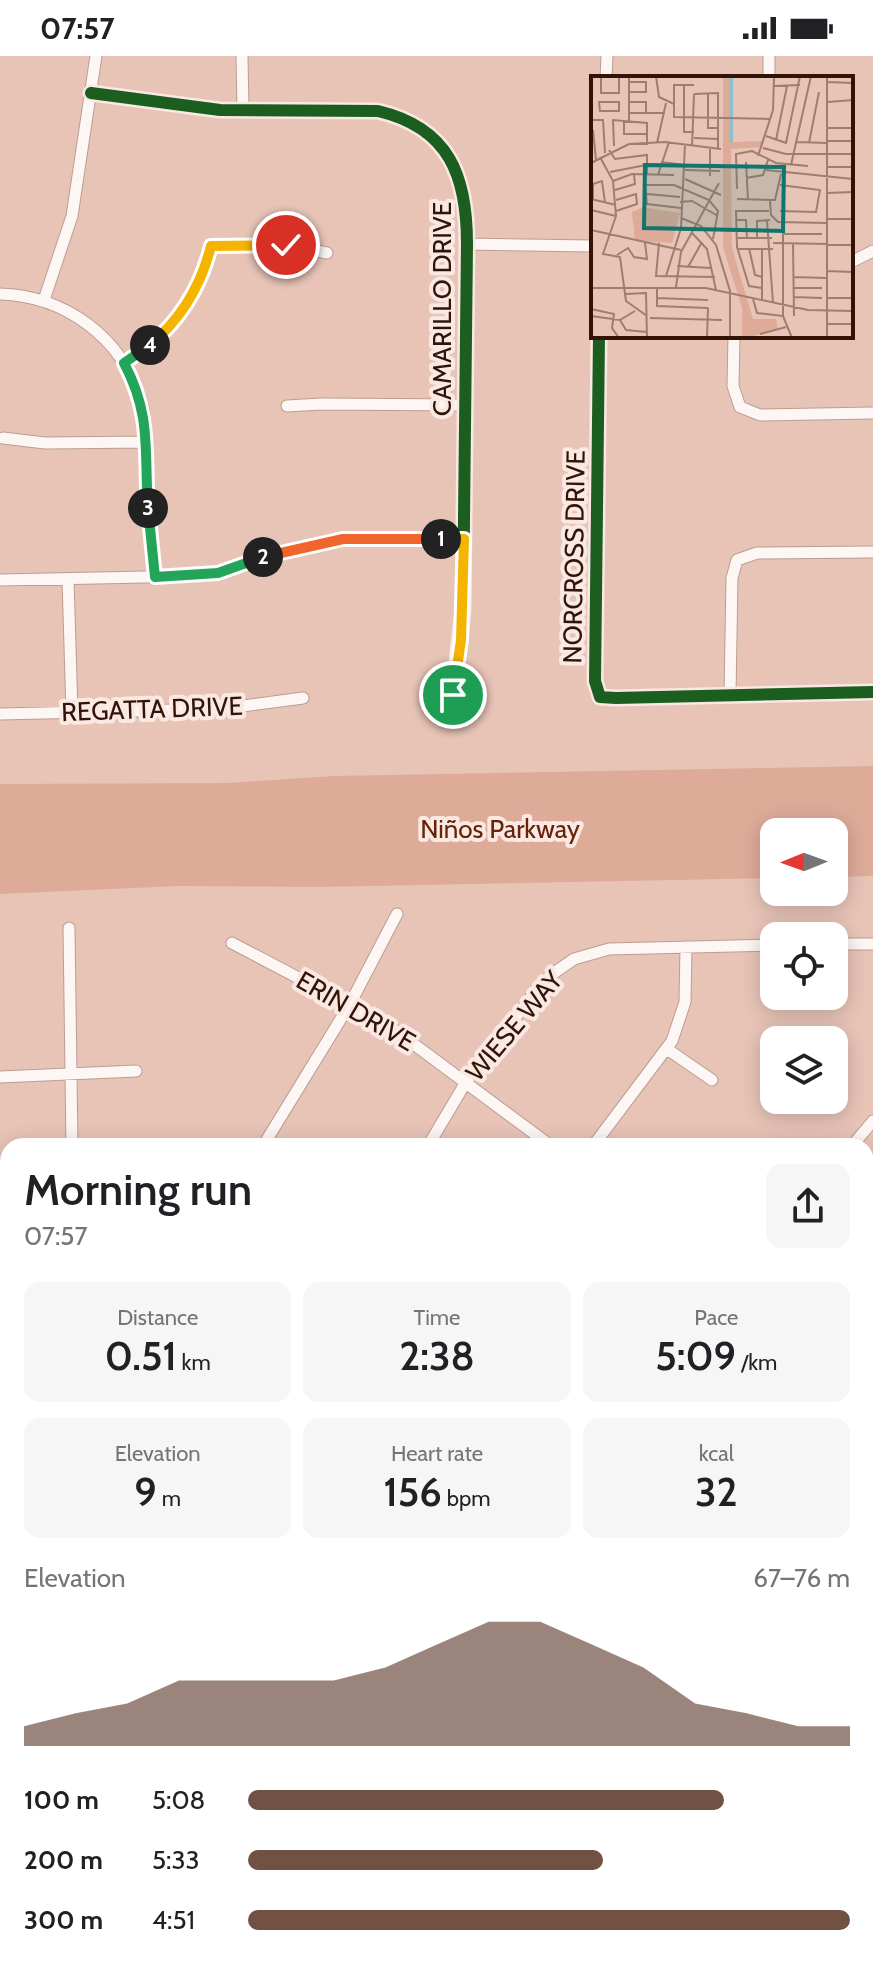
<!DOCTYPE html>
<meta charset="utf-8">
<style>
:root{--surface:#fff;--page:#f6f6f6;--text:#202124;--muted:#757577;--accent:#725145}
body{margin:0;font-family:Cabin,sans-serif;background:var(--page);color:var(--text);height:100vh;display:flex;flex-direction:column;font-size:30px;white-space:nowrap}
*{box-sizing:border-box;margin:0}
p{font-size:26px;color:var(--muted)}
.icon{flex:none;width:44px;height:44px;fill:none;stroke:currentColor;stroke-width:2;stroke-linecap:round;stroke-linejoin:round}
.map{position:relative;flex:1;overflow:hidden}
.sheet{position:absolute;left:0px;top:1082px;width:874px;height:830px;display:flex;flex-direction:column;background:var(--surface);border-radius:24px 24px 0 0;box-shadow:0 4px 20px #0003}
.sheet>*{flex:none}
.needle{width:52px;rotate:269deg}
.tools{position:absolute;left:760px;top:762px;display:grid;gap:16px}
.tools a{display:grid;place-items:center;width:88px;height:88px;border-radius:16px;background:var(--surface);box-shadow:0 4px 20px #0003;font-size:40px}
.pin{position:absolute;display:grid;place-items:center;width:68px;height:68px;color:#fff;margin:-34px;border:4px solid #fff;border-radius:50%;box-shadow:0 2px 8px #0007}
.km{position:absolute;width:40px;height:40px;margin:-20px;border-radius:50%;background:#222;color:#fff;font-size:22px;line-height:40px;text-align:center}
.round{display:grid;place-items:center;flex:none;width:84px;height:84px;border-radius:16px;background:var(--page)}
.summary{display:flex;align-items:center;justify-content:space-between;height:136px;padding:0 24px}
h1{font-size:44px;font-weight:600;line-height:60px}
.metrics{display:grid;grid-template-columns:repeat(3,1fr);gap:12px;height:136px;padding:8px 24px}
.metrics div{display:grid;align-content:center;border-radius:16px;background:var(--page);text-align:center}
.metrics b{font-size:40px;font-weight:600}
.metrics small{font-size:22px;font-weight:400}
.metrics p{font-size:22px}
.chart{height:224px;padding:16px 24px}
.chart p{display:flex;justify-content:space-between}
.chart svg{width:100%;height:144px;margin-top:8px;fill:var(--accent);opacity:.7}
ul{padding:0 24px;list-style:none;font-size:26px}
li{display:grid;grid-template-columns:128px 96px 1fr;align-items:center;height:60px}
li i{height:20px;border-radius:10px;background:var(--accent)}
.status{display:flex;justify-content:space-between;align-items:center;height:56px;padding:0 40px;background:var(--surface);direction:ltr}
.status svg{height:22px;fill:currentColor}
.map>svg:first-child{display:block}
.green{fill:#deab99}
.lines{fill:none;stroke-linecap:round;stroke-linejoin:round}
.minor-casing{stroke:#bc9d92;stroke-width:13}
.minor{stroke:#fcf6f4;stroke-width:11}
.cycleway-casing{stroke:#fae8e2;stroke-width:17}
.cycleway{stroke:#1b5e20;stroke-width:12}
.split-1-casing{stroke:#fff;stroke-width:16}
.split-2-casing{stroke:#fff;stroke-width:16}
.split-3-casing{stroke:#fff;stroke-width:16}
.split-4-casing{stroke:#fff;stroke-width:16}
.split-5-casing{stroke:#fff;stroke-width:16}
.split-1{stroke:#f5b400;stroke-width:10}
.split-2{stroke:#f0652b;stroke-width:10}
.split-3{stroke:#22a559;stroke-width:10}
.split-4{stroke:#22a559;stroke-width:10}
.split-5{stroke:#f5b400;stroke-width:10}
.labels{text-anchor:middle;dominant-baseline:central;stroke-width:8;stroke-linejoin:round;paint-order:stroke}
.street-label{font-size:26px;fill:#321308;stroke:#fae8e2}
.park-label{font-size:26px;fill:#652408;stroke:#fae8e2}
.inset-river{fill:none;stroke:#8ac0d0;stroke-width:4}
.inset-road{fill:none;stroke:#9f7d71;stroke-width:2}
.view{fill:#0f766e;fill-opacity:0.15;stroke:#0f766e;stroke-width:4}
.inset-edge{fill:none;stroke:#321308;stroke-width:4}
</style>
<div class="status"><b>07:57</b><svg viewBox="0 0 49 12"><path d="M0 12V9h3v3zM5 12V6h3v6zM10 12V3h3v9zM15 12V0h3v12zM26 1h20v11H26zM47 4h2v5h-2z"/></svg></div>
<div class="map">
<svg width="873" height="1911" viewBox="0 0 873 1911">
<rect width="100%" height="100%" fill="#e8c4b7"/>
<path class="green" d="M 873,710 L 873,820 L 834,821 L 834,776 L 774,776 L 774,822 L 318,831 L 179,830 L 0,838 L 0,728 L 227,727 L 334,720 Z
M 866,1422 L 873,1423 L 873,1911 L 588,1911 L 590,1904 L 866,1904 Z"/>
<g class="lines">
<defs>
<path id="minor" d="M 242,0 L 243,55
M 606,22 L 607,0
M 769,22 L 769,0
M 91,37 L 220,54 L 378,55 C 450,72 467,121 467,188 L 463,554 L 453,639
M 467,188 L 593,190
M 851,206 L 873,195
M 0,238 C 65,240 122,281 141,345 C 149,374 146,406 147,436 C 148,465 152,493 155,521
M 44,244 L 72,160 L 96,0
M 599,280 L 595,625 L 600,641 L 616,642 L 873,636
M 734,280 L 733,330 L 740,351 L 760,359 L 873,357
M 124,307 C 169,278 198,242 211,190 L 286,189 L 327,197
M 287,350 L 321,348 L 465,349
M 3,382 L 45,387 L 147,386
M 68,523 L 72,657
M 0,524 L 193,520 L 218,517 L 261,502 L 343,483 L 464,483
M 730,639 L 732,522 L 737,504 L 757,497 L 873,496
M 0,658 L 220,653 L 303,642
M 69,872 L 72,1090
M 232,887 L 388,969 L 551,1090
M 834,888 L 873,888
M 667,993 L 712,1024
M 0,1021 L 136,1015
M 263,1090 L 350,948 L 397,858
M 428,1090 L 466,1026 L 538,932 L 551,919 L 574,903 L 609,893 L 774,889
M 593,1090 L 672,985 L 685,946 L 686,891
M 852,1090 L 873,1065
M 866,1246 L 873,1248
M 0,1361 L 8,1361
M 866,1405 L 873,1406
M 0,1720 L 8,1722
M 0,1897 L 0,1887
M 274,1904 L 275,1909 L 315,1904
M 140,1911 L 140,1904"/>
</defs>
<use href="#minor" class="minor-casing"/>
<use href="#minor" class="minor"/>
<defs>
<path id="cycleway" d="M 91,37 L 220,54 L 378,55 C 450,72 467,121 467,188 L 463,554 L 453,639
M 599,280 L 595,625 L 600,641 L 616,642 L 873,636"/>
</defs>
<use href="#cycleway" class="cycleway-casing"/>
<use href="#cycleway" class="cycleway"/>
</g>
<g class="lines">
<defs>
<path id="split-1" d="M 441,483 L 464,483 L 461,584 L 453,639"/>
<path id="split-2" d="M 263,501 L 343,483 L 441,483"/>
<path id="split-3" d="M 148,452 L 155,521 L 218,517 L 263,501"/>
<path id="split-4" d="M 148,452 C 144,395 152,360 124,307 L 150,289"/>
<path id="split-5" d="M 150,289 C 181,263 201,230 211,190 L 286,189"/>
</defs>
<use href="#split-1" class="split-1-casing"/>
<use href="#split-2" class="split-2-casing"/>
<use href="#split-3" class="split-3-casing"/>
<use href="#split-4" class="split-4-casing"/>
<use href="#split-5" class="split-5-casing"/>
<use href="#split-1" class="split-1"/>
<use href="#split-2" class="split-2"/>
<use href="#split-3" class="split-3"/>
<use href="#split-4" class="split-4"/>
<use href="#split-5" class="split-5"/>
</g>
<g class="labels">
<g class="street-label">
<text transform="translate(442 253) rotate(-90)">CAMARILLO DRIVE</text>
<text transform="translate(574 501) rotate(-89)">NORCROSS DRIVE</text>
<text transform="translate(152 653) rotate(-2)">REGATTA DRIVE</text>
<text transform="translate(356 955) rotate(30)">ERIN DRIVE</text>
<text transform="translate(514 970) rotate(-50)">WIESE WAY</text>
</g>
<g class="park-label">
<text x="500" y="773">Niños Parkway</text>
</g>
</g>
<g transform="translate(591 20)">
<rect width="262" height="262" fill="#e8c4b7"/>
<path d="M 132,0 L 139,0 L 140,66 L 173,65 L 171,71 L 140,73 L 141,172 L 162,243 L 185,243 L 187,252 L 156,262 L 151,262 L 151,232 L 132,171 ZM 52,131 L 89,137 L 81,167 L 44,165 L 41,136 Z" fill="#deab99"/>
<path class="inset-river" d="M 140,0 L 140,66"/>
<path class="inset-road" d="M 10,0 L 10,17 L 28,17 L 28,0M 38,0 L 38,46M 65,0 L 68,21 L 83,28M 38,6 L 55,6 L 55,16 L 38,16M 236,6 L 262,7M 93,9 L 93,56 L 103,56M 103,9 L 83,9 L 83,41 L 180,43M 183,10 L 209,9M 117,17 L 117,52 L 127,52M 103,18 L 127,17 L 127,73M 8,26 L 28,26 L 28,35 L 9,35 ZM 38,26 L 55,26 L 55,36M 237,26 L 262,24M 38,37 L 74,37M 0,44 L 12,44 L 14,77M 33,45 L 33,58 L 56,58M 236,52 L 262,52M 2,54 L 5,84M 175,60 L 195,67 L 209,0M 103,62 L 127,63M 185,64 L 196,10M 236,65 L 262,65M 206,66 L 236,67M 66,67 L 75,27M 218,67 L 228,16M 23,70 L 22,44 L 56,47 L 56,69M 101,71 L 103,18M 172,72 L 195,78 L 262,78M 119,73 L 119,100M 18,74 L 24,83 L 56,79 L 56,99M 167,80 L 182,34 L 183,0M 9,81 L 22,105 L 25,140 L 12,178 L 29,181 L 35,225 L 56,240M 70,86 L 94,89M 155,86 L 157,124M 0,87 L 38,68 L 74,66 L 130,73M 200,89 L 220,0M 236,91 L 262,91M 94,94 L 129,95M 175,94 L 262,103M 19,96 L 55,89M 67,99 L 78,66M 155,102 L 172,99 L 177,84M 94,103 L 130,119M 22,105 L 41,98 L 83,99M 189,109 L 229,114 L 225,136 L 189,135M 146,113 L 145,78 L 161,75 L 185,87 L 217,90M 24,114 L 44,108 L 43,99M 236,117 L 262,116M 56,118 L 89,121M 0,123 L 25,129M 146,123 L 184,124 L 190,98M 2,124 L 2,108 L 11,105 L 14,126M 25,124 L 45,118 L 46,128 L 25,135M 179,125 L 180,139 L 187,146 L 236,147M 89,126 L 101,125 L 127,140M 90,132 L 56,128 L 54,109 L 83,109 L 118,124 L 127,135 L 122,163M 0,134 L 25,140M 192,136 L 192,240 L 201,262M 90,142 L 110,150 L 125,169 L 139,215 L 139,262M 236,143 L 262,143M 146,144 L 155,144 L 156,162M 176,145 L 182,227M 0,154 L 90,174M 100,156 L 116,173 L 125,214M 192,158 L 231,158M 146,162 L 181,162M 166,162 L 166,145 L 179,144M 68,167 L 65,200 L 124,201M 182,167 L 236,168M 202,168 L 203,240M 236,169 L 262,169M 158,172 L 164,199 L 171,201M 147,173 L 182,173M 26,179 L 37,172 L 43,181 L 56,183 L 54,167M 86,190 L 120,192M 97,191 L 111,166M 236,195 L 262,196M 75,200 L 90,152 L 94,68M 202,201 L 236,202M 85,211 L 90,176 L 128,107M 0,212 L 115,212 L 217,234 L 262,235M 171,212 L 158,210 L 146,171 L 145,135 L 178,135M 202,212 L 231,212M 66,213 L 66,230 L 117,232M 34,218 L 55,217 L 56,262M 202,221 L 231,222M 66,222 L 117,224M 236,222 L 262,222M 162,223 L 166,237 L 192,240M 171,224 L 171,172M 0,233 L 23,238 L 21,252 L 28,262M 0,240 L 29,244 L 44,235M 59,242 L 131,244M 29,244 L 35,254 L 56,256M 236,248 L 262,248M 169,258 L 195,251M 116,262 L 117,232M 236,262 L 236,0"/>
<path class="view" d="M 54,89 L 193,91 L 192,155 L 53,152 Z"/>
<rect width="262" height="262" class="inset-edge"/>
</g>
</svg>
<div class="tools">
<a><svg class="needle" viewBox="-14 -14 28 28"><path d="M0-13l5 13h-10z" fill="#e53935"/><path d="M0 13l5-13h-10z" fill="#757577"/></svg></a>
<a><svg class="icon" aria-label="locate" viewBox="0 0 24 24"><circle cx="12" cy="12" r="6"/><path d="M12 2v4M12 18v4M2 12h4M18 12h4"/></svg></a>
<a><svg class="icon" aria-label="layers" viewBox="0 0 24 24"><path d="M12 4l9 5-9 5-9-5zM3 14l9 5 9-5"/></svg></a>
</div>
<div class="pin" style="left:453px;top:639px;background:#1e9e55"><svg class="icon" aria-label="arrive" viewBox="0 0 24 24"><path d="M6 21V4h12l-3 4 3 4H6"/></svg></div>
<div class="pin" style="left:286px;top:189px;background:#d93025"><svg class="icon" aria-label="check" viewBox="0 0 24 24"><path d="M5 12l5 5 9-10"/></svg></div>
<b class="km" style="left:441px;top:483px">1</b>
<b class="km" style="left:263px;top:501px">2</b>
<b class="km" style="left:148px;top:452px">3</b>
<b class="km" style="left:150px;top:289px">4</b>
<section class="sheet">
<div class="summary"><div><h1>Morning run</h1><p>07:57</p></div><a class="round"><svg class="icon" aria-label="share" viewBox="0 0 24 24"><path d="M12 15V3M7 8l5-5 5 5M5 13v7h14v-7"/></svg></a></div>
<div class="metrics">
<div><p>Distance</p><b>0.51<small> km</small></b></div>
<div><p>Time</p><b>2:38</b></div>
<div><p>Pace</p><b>5:09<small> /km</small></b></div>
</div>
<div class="metrics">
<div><p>Elevation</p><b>9<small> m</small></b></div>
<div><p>Heart rate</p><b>156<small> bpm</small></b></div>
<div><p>kcal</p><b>32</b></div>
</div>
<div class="chart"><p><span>Elevation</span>67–76 m</p>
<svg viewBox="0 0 160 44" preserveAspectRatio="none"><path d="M0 44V38L10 34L20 31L30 24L40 24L50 24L60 24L70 20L80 13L90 6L100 6L110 13L120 20L130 31L140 34L150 38L160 38V44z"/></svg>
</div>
<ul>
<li><b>100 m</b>5:08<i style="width:79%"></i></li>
<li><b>200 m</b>5:33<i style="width:59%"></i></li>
<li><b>300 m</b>4:51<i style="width:100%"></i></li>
</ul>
</section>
</div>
